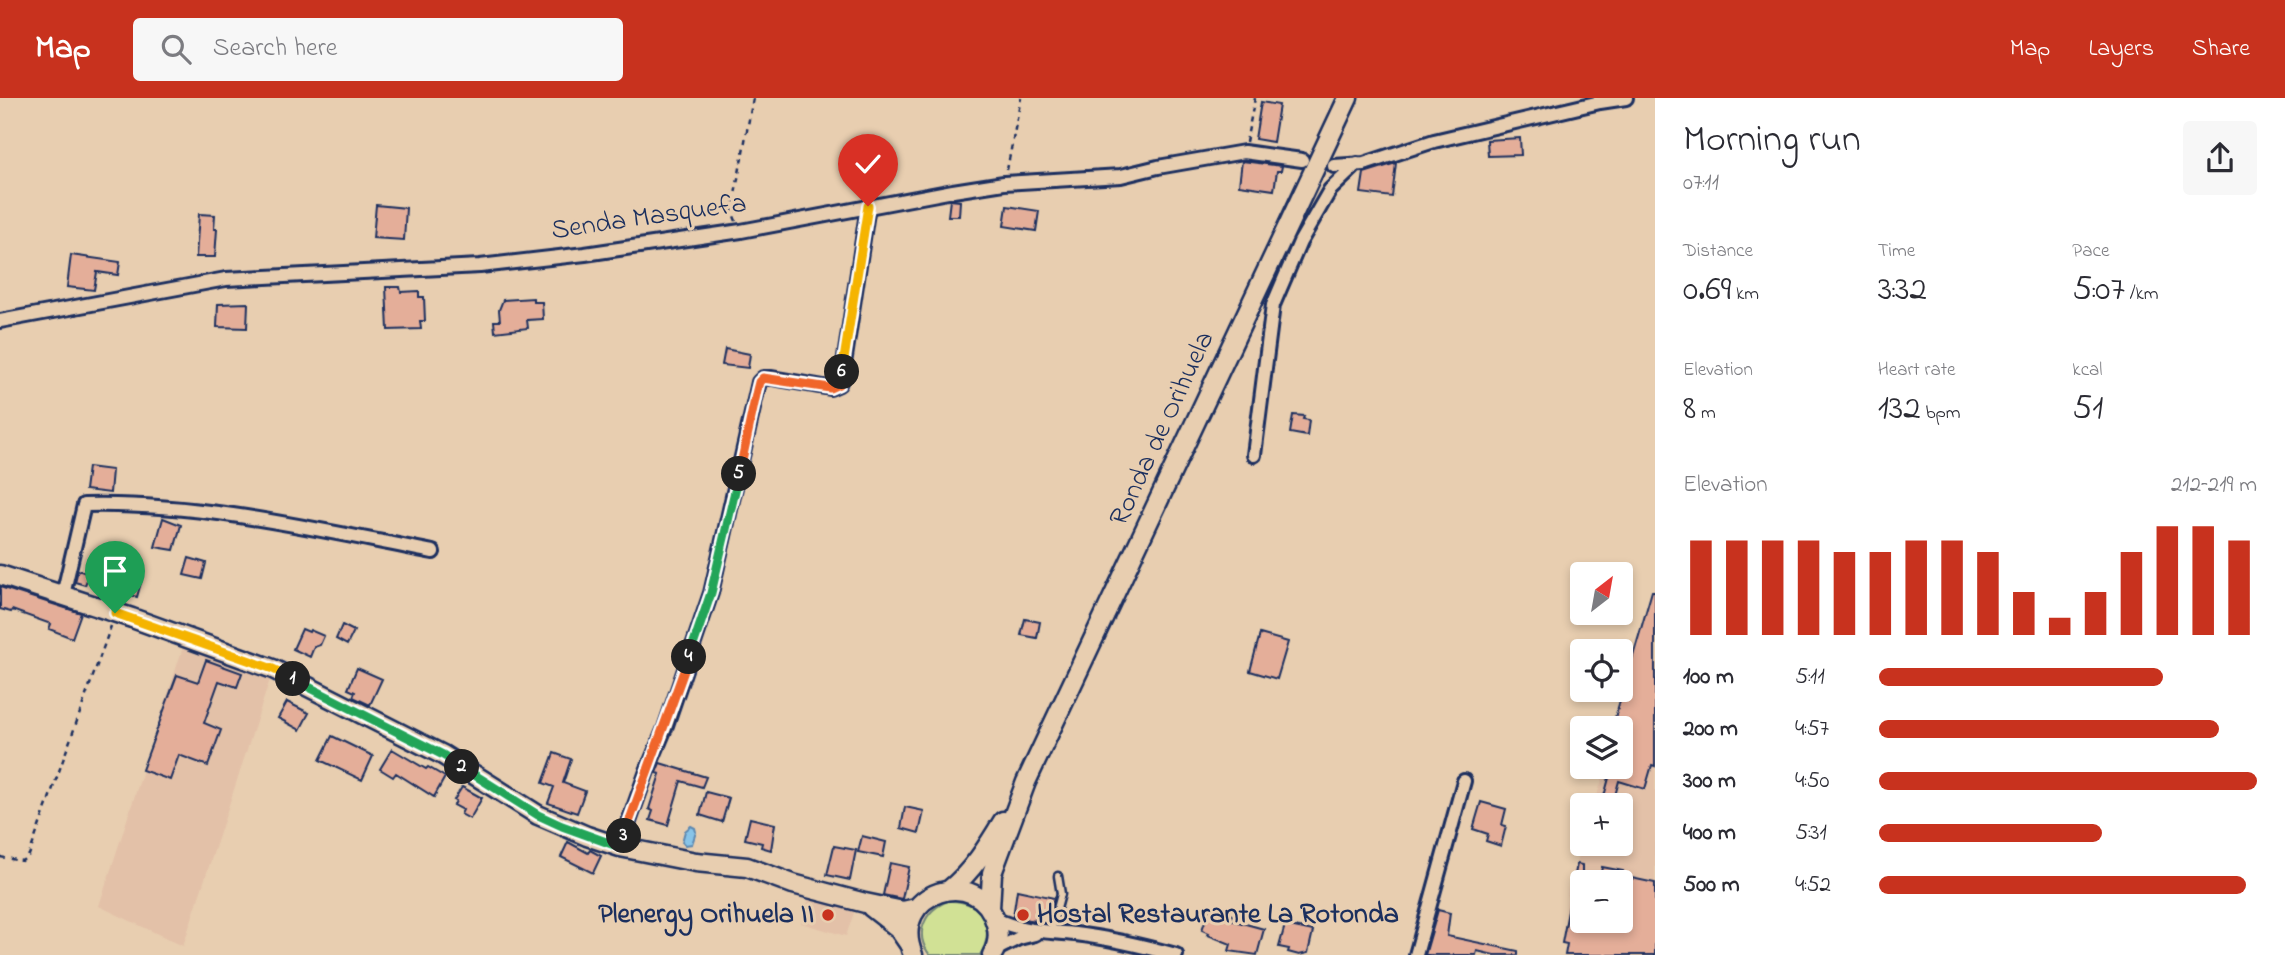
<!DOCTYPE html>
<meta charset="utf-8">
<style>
:root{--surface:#fff;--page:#f7f7f7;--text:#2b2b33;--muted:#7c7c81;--accent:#c8321e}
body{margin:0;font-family:"Indie Flower",sans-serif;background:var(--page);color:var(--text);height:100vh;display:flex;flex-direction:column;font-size:26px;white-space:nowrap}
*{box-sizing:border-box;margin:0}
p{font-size:23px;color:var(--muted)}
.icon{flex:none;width:38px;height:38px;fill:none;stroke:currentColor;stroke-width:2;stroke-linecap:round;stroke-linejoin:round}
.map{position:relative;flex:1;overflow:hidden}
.details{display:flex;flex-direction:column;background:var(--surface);width:630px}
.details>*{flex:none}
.needle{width:46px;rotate:31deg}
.controls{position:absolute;left:1570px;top:464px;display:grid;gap:14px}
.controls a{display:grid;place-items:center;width:63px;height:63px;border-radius:7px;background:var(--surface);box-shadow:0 4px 10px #0003;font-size:35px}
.pin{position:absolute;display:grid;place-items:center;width:60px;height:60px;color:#fff;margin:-72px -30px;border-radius:50% 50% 50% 0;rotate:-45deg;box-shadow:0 0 7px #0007}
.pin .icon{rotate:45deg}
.km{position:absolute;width:35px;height:35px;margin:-18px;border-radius:50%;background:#222;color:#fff;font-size:19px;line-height:35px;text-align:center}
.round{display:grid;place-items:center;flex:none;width:74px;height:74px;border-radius:7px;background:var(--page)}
.summary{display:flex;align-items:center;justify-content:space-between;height:119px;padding:0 28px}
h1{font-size:38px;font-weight:600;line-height:52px}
.figures{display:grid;grid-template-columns:repeat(3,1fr);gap:10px;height:119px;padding:7px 28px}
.figures div{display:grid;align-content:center}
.figures b{font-size:35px;font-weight:600}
.figures small{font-size:19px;font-weight:400}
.figures p{font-size:19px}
.chart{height:196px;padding:14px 28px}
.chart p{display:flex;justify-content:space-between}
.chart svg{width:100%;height:126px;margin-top:7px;stroke:var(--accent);stroke-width:6}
ul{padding:0 28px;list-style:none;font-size:23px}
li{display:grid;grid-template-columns:112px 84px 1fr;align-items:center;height:52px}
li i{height:18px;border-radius:9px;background:var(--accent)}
header{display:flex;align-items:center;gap:42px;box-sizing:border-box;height:98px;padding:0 35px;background:var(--accent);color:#fff}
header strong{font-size:33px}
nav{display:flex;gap:38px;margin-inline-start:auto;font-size:24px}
.search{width:490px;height:63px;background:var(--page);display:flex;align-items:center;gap:18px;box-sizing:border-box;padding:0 24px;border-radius:7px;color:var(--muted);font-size:26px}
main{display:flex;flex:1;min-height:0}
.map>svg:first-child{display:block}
.built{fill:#e3c1a8;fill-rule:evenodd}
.green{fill:#d1e195;stroke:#76887a;stroke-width:2}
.water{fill:#88c4e8;stroke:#5c88b1;stroke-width:2}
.building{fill:#e4ae99;stroke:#1b2f5e;stroke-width:2}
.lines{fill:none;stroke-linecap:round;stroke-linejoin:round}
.lane-casing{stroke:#1b2f5e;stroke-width:11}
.street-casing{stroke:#1b2f5e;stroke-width:18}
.secondary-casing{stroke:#1b2f5e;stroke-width:23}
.path{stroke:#1b2f5e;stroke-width:2.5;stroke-dasharray:5 5;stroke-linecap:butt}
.lane{stroke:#e8ceb0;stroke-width:6}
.street{stroke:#e8ceb0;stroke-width:12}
.secondary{stroke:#e8ceb0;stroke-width:18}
.split-1-casing{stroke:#fff;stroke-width:14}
.split-2-casing{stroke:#fff;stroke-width:14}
.split-3-casing{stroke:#fff;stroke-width:14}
.split-4-casing{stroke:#fff;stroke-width:14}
.split-5-casing{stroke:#fff;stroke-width:14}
.split-6-casing{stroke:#fff;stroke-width:14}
.split-7-casing{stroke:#fff;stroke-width:14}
.split-1{stroke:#f5b400;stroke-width:9}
.split-2{stroke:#22a559;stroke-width:9}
.split-3{stroke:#22a559;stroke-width:9}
.split-4{stroke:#f0652b;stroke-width:9}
.split-5{stroke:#22a559;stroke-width:9}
.split-6{stroke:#f0652b;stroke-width:9}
.split-7{stroke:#f5b400;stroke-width:9}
.poi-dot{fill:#c8321e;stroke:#e8ceb0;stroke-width:2.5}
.labels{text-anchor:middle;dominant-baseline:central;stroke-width:6;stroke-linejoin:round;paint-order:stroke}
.street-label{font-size:28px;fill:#1b2f5e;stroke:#e8ceb0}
.poi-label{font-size:28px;font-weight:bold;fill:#1b2f5e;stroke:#e8ceb0;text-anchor:end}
</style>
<header>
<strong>Map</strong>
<div class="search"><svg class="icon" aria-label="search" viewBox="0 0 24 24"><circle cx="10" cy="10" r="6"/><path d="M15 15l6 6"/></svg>Search here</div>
<nav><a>Map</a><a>Layers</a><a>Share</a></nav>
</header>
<main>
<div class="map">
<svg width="1655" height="857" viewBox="0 0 1655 857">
<rect width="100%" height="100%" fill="#e8ceb0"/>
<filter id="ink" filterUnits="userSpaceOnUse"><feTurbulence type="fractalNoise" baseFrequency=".0143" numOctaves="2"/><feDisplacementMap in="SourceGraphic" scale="14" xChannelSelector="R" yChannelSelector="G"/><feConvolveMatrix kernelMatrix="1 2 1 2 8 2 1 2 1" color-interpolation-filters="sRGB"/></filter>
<g filter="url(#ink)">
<path class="built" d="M 1655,505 L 1655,857 L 1563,844 L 1568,791 L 1582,746 L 1620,746 L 1620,707 L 1594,707 L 1606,669 L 1620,668 ZM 1582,784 L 1620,784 L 1620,822 L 1582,822 Z
M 184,546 L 271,578 L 183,848 L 99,808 Z
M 810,797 L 856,809 L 846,838 L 801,825 Z"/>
<path class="green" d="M 948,803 C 981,801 997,829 980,857 L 930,857 C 913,836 925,812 948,803 Z"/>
<path class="water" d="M 691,728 L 695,730 L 696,734 L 692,746 L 685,747 L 682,744 L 685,733 Z"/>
<path class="building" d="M 1261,4 L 1279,7 L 1273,44 L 1255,41 Z
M 1520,40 L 1521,57 L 1488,58 L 1487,42 Z
M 1242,63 L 1282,68 L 1281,73 L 1277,73 L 1274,92 L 1239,87 Z
M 1396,65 L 1392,99 L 1361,95 L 1364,75 Z
M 950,102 L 960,103 L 959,118 L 948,118 Z
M 376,107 L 406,110 L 404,142 L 373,140 Z
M 1007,108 L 1039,113 L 1036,133 L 1004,128 Z
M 199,116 L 215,117 L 214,131 L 217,131 L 215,159 L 196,159 Z
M 71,157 L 120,164 L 118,177 L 97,174 L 94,192 L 67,189 Z
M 386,189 L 400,189 L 401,194 L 419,193 L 419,199 L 424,199 L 425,223 L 420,223 L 421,231 L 388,232 Z
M 533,200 L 533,204 L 542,204 L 543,221 L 527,222 L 528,230 L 495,234 L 494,223 L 500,223 L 499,212 L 503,202 Z
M 248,205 L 247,230 L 217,229 L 218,206 Z
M 725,251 L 750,256 L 748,270 L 722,267 Z
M 1293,317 L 1304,318 L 1303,321 L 1309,322 L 1307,338 L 1290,335 Z
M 88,369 L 112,372 L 110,395 L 85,392 Z
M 163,420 L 181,427 L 174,452 L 155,449 Z
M 189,460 L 206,465 L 202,481 L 184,477 Z
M 124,471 L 143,477 L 137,499 L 119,494 Z
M 78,472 L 89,476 L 85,487 L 75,484 Z
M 0,489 L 81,515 L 72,540 L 49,531 L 51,526 L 12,512 L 11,514 L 0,511 Z
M 1652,493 L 1655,493 L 1655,668 L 1652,667 L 1645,691 L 1619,683 L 1613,705 L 1603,702 L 1609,680 L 1598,677 L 1600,668 L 1620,668 L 1620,630 L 1612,630 Z
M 1025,521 L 1040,524 L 1037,540 L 1021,537 Z
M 342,527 L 354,533 L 347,547 L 336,541 Z
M 302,531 L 309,534 L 310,532 L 324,538 L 320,547 L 314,549 L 310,559 L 293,551 Z
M 1260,536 L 1288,544 L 1277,581 L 1250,573 Z
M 206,562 L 242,575 L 237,589 L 219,583 L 204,625 L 221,632 L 208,668 L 179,657 L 170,682 L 142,672 L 177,577 L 198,584 Z
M 357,570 L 382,581 L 370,607 L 353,599 L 355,594 L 348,591 Z
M 287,604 L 309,615 L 300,632 L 278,620 Z
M 332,638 L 373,658 L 362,682 L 320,662 Z
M 392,651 L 426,671 L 428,669 L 445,679 L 434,699 L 396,675 L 393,679 L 380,671 Z
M 554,655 L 571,661 L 563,685 L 585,693 L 577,715 L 548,705 L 554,689 L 543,685 Z
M 660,665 L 706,679 L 702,689 L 681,683 L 668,727 L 650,722 L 653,713 L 649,711 L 660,676 L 656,675 Z
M 462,689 L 482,700 L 470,721 L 461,716 L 463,712 L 454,707 L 456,703 L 454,702 Z
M 706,694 L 729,700 L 722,724 L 700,717 Z
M 1481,704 L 1506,711 L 1502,727 L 1506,728 L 1501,748 L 1486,743 L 1488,736 L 1473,731 Z
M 905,709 L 924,713 L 919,735 L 901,730 Z
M 750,720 L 775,726 L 771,752 L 761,749 L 762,745 L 745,741 Z
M 862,738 L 886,744 L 883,759 L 858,754 Z
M 568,744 L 588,755 L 590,752 L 601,758 L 593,775 L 561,759 Z
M 834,748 L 856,752 L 850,782 L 827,777 Z
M 890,765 L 909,769 L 902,801 L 883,797 Z
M 1577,766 L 1582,767 L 1582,822 L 1620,822 L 1620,784 L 1599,784 L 1602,769 L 1623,773 L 1622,778 L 1655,785 L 1655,857 L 1565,857 L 1567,846 L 1562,845 Z
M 1017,792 L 1054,800 L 1051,811 L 1036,819 L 1035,823 L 1013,819 Z
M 1210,809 L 1233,817 L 1231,822 L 1264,831 L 1257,857 L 1229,853 L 1231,846 L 1208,837 L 1209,835 L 1202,832 Z
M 1438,812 L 1450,815 L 1447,838 L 1518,853 L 1518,857 L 1494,857 L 1477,853 L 1476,857 L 1425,857 Z
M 1285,827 L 1313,833 L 1308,855 L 1299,857 L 1288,854 L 1289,851 L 1279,849 Z"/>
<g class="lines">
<defs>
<path id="lane" d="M 1051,833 L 1061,796 L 1058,778"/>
<path id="street" d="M 1334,68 L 1364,66 L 1434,43 L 1600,4 L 1626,0
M 0,223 L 226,181 L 480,168 L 585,156 L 741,133 L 953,93 L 1004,85 L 1121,78 L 1158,69 L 1244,54 L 1302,62
M 1254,357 L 1273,207 L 1300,144 L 1330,92 L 1357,66
M 63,497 L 84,407 C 201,404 319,432 433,454
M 620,749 L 647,673 L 665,630 L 711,495 L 759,284 L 763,280 L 772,280 L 830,290 L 839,286 L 842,279 L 868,108
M 995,821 C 1022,834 1046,833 1075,836 C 1109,840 1143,848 1176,857
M 995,852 L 1019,840 L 1035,836
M 1416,857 L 1464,683"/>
<path id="secondary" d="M 0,477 L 132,520 L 273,571 L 443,657 L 538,717 L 587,738 L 620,749 L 696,764 L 747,769 L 793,786 L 865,805 L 903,813 L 916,810
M 949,792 C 972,774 988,748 1003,723
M 871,809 L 898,830 L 909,846
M 990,811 L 992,775 L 1026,684 L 1348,0
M 913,857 C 887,793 981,765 996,826 C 999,836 998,847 992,857"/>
</defs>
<use href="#lane" class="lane-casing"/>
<use href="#street" class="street-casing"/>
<use href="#secondary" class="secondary-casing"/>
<path class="path" d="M 1246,44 L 1255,0
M 1007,72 L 1021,0
M 736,123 L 732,113 L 753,0
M 0,759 L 22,763 L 29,757 L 111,528"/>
<use href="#lane" class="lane"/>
<use href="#street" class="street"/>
<use href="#secondary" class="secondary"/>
</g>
</g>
<g class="lines" filter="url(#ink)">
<defs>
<path id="split-1" d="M 115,515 L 273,571 L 293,581"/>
<path id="split-2" d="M 293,581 L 443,657 L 462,669"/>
<path id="split-3" d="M 462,669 L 538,717 L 562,728 L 620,749 L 624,738"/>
<path id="split-4" d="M 624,738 L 689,559"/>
<path id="split-5" d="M 689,559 L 711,495 L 739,376"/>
<path id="split-6" d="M 739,376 L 757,292 L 759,284 L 763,280 L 830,290 L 839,286 L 842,274"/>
<path id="split-7" d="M 842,274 L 868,108"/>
</defs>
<use href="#split-1" class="split-1-casing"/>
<use href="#split-2" class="split-2-casing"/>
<use href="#split-3" class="split-3-casing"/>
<use href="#split-4" class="split-4-casing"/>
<use href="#split-5" class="split-5-casing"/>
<use href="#split-6" class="split-6-casing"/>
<use href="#split-7" class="split-7-casing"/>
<use href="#split-1" class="split-1"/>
<use href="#split-2" class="split-2"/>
<use href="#split-3" class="split-3"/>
<use href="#split-4" class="split-4"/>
<use href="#split-5" class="split-5"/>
<use href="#split-6" class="split-6"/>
<use href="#split-7" class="split-7"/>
</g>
<g class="poi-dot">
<circle cx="828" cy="817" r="7"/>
<circle cx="1023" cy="817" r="7"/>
</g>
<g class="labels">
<g class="street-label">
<text transform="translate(649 120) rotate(-8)">Senda Masquefa</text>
<text transform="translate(1163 331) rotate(-65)">Ronda de Orihuela</text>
</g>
<g class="poi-label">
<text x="814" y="817">Plenergy Orihuela II</text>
<text x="1037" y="817" text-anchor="start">Hostal Restaurante La Rotonda</text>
</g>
</g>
</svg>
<div class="controls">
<a><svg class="needle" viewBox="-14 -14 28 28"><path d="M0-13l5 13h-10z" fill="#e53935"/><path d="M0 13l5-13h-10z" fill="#7c7c81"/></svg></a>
<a><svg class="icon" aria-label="locate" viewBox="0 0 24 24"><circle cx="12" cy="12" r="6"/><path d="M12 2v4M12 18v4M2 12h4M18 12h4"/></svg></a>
<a><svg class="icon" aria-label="layers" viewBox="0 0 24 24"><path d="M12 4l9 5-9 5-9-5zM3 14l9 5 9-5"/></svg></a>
<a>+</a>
<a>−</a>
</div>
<div class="pin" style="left:115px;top:515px;background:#1e9e55"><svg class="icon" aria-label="arrive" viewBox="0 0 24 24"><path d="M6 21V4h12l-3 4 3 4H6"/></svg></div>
<div class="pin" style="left:868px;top:108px;background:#d93025"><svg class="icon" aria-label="check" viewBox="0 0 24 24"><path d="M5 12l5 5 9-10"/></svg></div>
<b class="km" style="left:293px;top:581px">1</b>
<b class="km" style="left:462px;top:669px">2</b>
<b class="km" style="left:624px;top:738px">3</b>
<b class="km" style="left:689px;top:559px">4</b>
<b class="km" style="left:739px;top:376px">5</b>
<b class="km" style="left:842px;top:274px">6</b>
</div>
<section class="details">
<div class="summary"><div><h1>Morning run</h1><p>07:11</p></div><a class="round"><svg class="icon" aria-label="share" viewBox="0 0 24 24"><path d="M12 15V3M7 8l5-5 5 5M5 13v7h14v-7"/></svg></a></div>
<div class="figures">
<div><p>Distance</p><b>0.69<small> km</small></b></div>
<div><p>Time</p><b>3:32</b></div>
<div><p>Pace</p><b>5:07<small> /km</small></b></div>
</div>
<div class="figures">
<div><p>Elevation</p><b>8<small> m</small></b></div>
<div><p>Heart rate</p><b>132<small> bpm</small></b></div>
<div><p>kcal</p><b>51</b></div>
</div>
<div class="chart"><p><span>Elevation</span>212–219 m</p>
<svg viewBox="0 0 160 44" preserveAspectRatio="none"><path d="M5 44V11M15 44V11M25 44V11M35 44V11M45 44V15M55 44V15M65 44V11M75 44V11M85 44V15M95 44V29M105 44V38M115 44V29M125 44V15M135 44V6M145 44V6M155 44V11"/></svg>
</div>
<ul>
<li><b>100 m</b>5:11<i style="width:75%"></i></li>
<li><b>200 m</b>4:57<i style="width:90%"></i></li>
<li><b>300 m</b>4:50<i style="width:100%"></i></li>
<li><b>400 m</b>5:31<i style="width:59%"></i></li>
<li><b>500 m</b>4:52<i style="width:97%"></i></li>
</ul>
</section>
</main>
